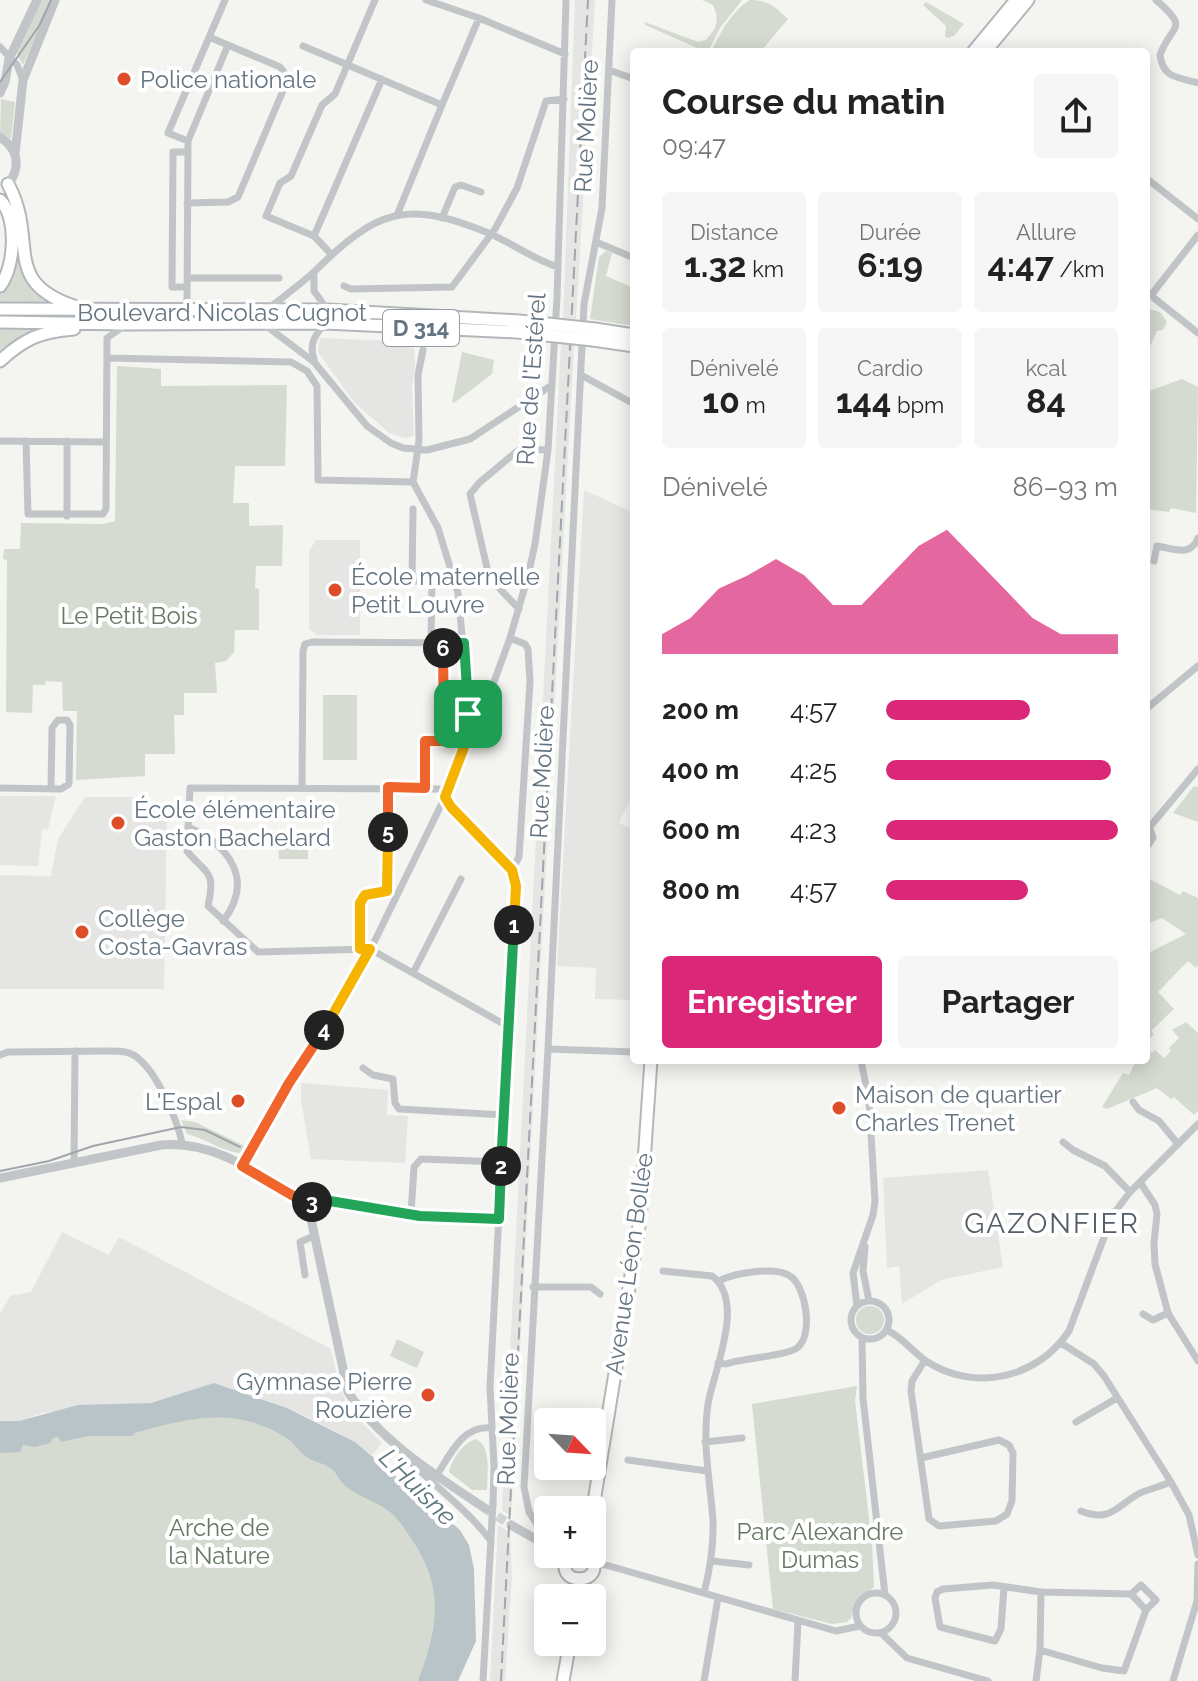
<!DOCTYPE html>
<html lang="fr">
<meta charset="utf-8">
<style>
:root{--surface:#fff;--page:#f6f6f6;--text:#222;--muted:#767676;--accent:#db2777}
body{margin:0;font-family:Raleway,sans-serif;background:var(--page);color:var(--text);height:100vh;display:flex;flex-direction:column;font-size:30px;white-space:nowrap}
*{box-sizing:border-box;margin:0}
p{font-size:26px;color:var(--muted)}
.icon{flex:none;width:44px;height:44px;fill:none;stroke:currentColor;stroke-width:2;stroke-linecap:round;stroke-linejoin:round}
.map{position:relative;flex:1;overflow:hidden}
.sheet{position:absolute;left:630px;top:48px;width:520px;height:1016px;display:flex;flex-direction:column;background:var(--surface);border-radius:8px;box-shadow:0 4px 20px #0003}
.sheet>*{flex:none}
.needle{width:52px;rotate:115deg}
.buttons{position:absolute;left:534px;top:1408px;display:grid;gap:16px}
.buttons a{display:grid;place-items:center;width:72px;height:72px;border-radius:8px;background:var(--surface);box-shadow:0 4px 20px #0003;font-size:40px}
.pin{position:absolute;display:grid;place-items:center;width:68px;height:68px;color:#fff;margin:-34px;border-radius:16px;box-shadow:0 4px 12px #0006}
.km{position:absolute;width:40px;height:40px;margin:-20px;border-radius:50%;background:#222;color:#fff;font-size:22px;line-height:40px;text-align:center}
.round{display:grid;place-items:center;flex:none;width:84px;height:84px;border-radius:8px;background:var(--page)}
.summary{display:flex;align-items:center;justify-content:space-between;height:136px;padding:0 32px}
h1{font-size:36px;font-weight:700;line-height:60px}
.figures{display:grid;grid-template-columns:repeat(3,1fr);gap:12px;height:136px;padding:8px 32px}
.figures div{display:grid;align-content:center;border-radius:8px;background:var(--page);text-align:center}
.figures b{font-size:34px;font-weight:700}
.figures small{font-size:22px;font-weight:400}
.figures p{font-size:22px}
.chart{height:224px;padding:16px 32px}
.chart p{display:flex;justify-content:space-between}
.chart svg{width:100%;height:144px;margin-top:8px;fill:var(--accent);opacity:.7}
.button{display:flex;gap:16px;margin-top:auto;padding:16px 32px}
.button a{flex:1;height:92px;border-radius:8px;background:var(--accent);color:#fff;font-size:32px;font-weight:700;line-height:92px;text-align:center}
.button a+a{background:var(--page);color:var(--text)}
ul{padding:0 32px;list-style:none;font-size:26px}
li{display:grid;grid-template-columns:128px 96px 1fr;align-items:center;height:60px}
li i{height:20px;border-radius:10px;background:var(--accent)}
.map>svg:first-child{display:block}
.built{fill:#e5e5e4}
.green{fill:#d5dbd1}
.water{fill:#b9c4c8}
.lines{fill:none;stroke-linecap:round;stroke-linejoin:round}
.tertiary-tunnel{stroke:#d0d4d4;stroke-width:9;stroke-dasharray:9 4.5;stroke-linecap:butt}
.primary-casing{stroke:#b2b7ba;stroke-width:15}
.minor{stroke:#c2c5c8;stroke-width:7}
.tertiary{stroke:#c2c5c8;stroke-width:9}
.primary{stroke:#fff;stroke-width:11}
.tram{stroke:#a0a6ab;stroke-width:2}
.rail{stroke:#a0a6ab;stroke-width:2;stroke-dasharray:12 6;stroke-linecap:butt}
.primary-bridge-casing{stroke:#b2b7ba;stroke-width:15;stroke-linecap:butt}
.minor-bridge{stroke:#c2c5c8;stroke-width:7}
.primary-bridge{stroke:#fff;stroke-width:11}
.split-1-casing{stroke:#fff;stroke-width:16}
.split-2-casing{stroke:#fff;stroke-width:16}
.split-3-casing{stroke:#fff;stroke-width:16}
.split-4-casing{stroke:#fff;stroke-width:16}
.split-5-casing{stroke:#fff;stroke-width:16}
.split-6-casing{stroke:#fff;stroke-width:16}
.split-7-casing{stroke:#fff;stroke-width:16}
.split-1{stroke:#f5b400;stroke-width:10}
.split-2{stroke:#22a559;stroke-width:10}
.split-3{stroke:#22a559;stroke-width:10}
.split-4{stroke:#f0652b;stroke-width:10}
.split-5{stroke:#f5b400;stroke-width:10}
.split-6{stroke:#f0652b;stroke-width:10}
.split-7{stroke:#22a559;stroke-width:10}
.poi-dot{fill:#dd4d27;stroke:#fff;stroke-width:3}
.labels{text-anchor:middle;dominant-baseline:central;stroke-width:8;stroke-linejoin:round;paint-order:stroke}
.shield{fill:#fff;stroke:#929ea6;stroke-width:2}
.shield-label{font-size:22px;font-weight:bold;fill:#647480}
.poi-label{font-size:24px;fill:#647480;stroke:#fff;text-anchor:start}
.street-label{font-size:24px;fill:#647480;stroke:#fff}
.park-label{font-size:24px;fill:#677862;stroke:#fff}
.water-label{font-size:26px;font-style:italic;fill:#5f777e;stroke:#fff}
.quarter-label{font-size:28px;letter-spacing:2px;fill:#525d66;stroke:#fff}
</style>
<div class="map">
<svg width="1198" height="1681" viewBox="0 0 1198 1681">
<rect width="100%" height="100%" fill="#f4f4f0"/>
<path class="built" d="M 575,0 L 595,0 L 576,319 L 563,318 Z
M 320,338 L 411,342 L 414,346 L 415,367 L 412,385 L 414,436 L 405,438 L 389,433 L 354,402 L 318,352 Z
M 561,343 L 574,345 L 511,1516 L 502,1510 Z
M 584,490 L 634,513 L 634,797 L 632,796 L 619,823 L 634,830 L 634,1000 L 595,999 L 596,968 L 557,966 Z
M 316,540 L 360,540 L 360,635 L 317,635 L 309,629 L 309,551 Z
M 0,796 L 56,796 L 48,829 L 42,830 L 38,866 L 0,865 Z
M 85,797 L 147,797 L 157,806 L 167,806 L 164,989 L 0,989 L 0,875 L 51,876 L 58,839 Z
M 301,1083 L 388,1090 L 387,1115 L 408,1116 L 405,1163 L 311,1159 L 301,1100 Z
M 988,1170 L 1003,1267 L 941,1280 L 902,1304 L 899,1266 L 887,1268 L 883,1178 Z
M 62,1232 L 109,1255 L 119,1237 L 331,1349 L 340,1390 L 354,1415 L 382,1443 L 372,1455 L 355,1442 L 305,1416 L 268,1401 L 214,1384 L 151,1403 L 108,1405 L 42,1413 L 19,1421 L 0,1421 L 0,1314 L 10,1296 L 31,1292 Z
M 498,1524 L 510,1533 L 512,1577 L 505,1681 L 490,1681 Z"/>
<path class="green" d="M 40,0 L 53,0 L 23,65 L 15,51 Z
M 702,0 L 742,0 L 720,28 L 708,52 L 698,52 L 695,47 L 645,25 L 645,22 L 698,42 L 706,40 C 717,28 720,20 713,5 Z
M 750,0 C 768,0 775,7 788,19 L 760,52 L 711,52 C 720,33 732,11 750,0 Z
M 926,2 L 964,24 L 954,36 L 947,38 L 945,36 L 946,26 L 923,5 Z
M 1,99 L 15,102 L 11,139 L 0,133 Z
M 6,191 L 11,201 C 17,245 11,293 63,305 L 0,305 L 0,290 L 13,267 L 1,195 Z
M 606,251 L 612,253 L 606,276 L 634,288 L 634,326 L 590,319 L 599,257 Z
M 1146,308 L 1160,312 L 1167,322 L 1163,330 L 1157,331 L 1146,355 Z
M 0,326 L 45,328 L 19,337 L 0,356 Z
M 462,352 L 494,360 L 492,374 L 454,403 L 452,402 Z
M 117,366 L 161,369 L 161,386 L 287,385 L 285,466 L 235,466 L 233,503 L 249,503 L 249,526 L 283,525 L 282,566 L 256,566 L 255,588 L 259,589 L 259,630 L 235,630 L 234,652 L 226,661 L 215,663 L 217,693 L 184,693 L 184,715 L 174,715 L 175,754 L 145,754 L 145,776 L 76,780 L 77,711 L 63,711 L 62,682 L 46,681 L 45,685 L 33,685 L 32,713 L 6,712 L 7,560 L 3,559 L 4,549 L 20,549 L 21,523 L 104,524 L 115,521 Z
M 1182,379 L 1198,387 L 1196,513 L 1171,508 L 1169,512 L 1146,509 L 1146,392 Z
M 323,695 L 357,695 L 357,760 L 323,760 Z
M 1194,786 L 1198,787 L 1198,822 L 1173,813 Z
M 278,844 L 308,844 L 308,859 L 279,859 Z
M 1146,877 L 1180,895 L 1183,891 L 1198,898 L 1198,965 L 1196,968 L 1188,961 L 1158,992 L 1174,1009 L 1151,1031 L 1154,1034 L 1146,1042 L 1146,954 L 1186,934 L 1162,918 L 1146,924 Z
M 1186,1022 L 1198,1033 L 1198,1111 L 1194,1115 L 1174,1097 L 1171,1099 L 1157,1088 L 1107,1109 L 1102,1107 L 1123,1073 L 1129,1075 L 1135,1063 L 1130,1060 L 1146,1060 L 1146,1047 L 1152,1053 L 1155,1050 L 1164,1058 L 1171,1051 L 1169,1048 L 1179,1038 L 1172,1030 Z
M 181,1120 L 195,1122 L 247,1147 L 239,1153 C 221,1151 205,1138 187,1134 Z
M856 1320a14 14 0 1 1 28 0a14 14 0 1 1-28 0Z
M 397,1339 L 424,1352 L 417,1368 L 390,1356 Z
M 857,1386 L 855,1401 L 872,1543 L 874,1587 L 856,1601 L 851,1618 L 847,1622 L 832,1624 L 773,1609 L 752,1404 Z
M 221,1395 L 438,1534 L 438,1681 L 0,1681 L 0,1426 Z
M 476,1439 C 492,1447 487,1474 487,1490 L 472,1490 L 449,1472 C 451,1460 464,1442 476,1439 Z"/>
<path class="water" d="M 214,1383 L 287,1408 L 355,1442 L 460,1530 L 469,1545 L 474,1569 L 476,1641 L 458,1681 L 418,1681 C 438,1628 445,1590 413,1541 C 406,1532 400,1520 390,1512 C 378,1502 361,1498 348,1488 C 340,1483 338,1475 333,1470 C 325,1463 313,1462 305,1456 C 299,1451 295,1444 288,1439 C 237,1405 188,1418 135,1433 L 132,1436 L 88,1436 L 61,1442 L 58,1437 L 53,1438 L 50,1443 L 35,1447 L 23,1445 L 20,1452 L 0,1453 L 0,1421 L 19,1421 L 78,1405 L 151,1403 Z"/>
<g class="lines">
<path class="tertiary-tunnel" d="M 486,1509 L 511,1525"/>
<defs>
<path id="primary" d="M 973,52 L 1016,0
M 985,52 L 1028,0
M 8,184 C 39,241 0,281 74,306
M 0,200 C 18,217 15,267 0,286
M 0,309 L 328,310 L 519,321
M 0,322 L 126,324 L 325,323 L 517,332
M 595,329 L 634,335
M 593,340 L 634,346
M 0,361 C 25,338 40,332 74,329
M 592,1514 L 640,1220 L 651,1060
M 570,1554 C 547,1587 612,1587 589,1554
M 577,1598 L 580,1580
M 563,1681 L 570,1642"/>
</defs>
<use href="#primary" class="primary-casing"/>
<path class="minor" d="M 426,0 L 479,18 L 565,54
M 1156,0 C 1191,30 1171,24 1160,55 C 1163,79 1179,77 1198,83
M 303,46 L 442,105 L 479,18
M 0,47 L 17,65 L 23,80
M 609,70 L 634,79
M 188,141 L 168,133 L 225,0
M 1146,178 L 1198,219
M 187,203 L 228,202 L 238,197 L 285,86 L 284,72 L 280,67 L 209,37
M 397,215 L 442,105
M 442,218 L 455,187 L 461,185 L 481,192
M 1198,235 L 1152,294 L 1154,298 L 1198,333
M 314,236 L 382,79
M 596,242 L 634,258
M 331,254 L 314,236 L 266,216 L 280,183 L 291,176 L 322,105 L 335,94 L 375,0
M 314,272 L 314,291 L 327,309
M 187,278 L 279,278
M 344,286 L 351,289 L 452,287 L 495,229 L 517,188 L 546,101 L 564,99
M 187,287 L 172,287 L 173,152 L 188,152
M 268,309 C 284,296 301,284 316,270 C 376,211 405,199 486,232 C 511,242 532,259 558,267
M 187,311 L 188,141 L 228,45
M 265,325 L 314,362 L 367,426 L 391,443 L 403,448 L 427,450 L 470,439 L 552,385
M 107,358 L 291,362 L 307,371 L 317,386 L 318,480 L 413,482
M 314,360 C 309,343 314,337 325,323
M 581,375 L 634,404
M 0,441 L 106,442
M 26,441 L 28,514 L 103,514 L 106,509 L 107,338 L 124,326
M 413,509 L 412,581 L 432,581 L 431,642
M 67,516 L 67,441
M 1154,561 L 1157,546 C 1174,549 1191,557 1198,538
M 519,609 L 501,590 L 488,572 L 470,494 L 479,483 L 516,452 L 522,449 L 548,450
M 510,638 L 525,644 L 528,649 L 530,681 L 519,857 L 512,870
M 1146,709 L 1198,666
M 468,714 L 483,712 L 510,638 L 528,576 L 535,544 L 548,450 L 557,298 L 566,0
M 302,787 L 303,651 L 305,644 L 312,642 L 464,643
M 0,788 L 61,789 L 69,784 L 70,725 L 67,720 L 58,720 L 52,728 L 51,789
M 425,788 L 425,741 L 444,741 L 443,642
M 188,827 C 229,845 255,880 223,921
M 1146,828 L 1151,831 L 1153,838 L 1146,848
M 1148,829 L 1198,769
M 360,949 L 362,897 L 369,894 L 382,894 L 388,887 L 388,787
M 370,949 L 258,952 L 208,906 C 216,869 207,876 187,851 L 190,788 L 441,789 C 460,824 507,847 516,886 L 490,1387 L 494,1466 L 493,1504
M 370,949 L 509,1027
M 413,973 L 461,879
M 548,1049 L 634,1052
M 0,1055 L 8,1052 L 109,1051 C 120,1051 131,1051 139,1059 C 158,1075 177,1119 182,1143
M 363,1068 L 373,1075 L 393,1079 L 395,1103 L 399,1109 L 504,1115
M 1133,1102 L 1139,1110 L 1159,1121 L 1178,1144
M 1063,1142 L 1073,1150 L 1105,1166 L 1130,1192
M 74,1164 L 75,1051
M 242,1166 L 289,1083 L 359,973 L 445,797 L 466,742 L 468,699 L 458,593 L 438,528 L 413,482 L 419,441 L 418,375 L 423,350
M 1140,1182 L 1155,1205 L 1157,1214 L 1154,1243 L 1155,1264 L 1168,1313 L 1198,1361
M 305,1205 L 324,1200 L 420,1216 L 499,1219
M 411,1214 L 414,1167 L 421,1159 L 502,1162
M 865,1247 L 863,1271 L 869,1301
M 663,1271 L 712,1276 C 746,1301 714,1370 708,1404 C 702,1443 710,1481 713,1520 C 714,1545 710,1569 704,1593
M 305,1275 L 300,1242 L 314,1236
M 533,1287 L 591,1287 L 600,1294
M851 1320a19 19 0 1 1 38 0a19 19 0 1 1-38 0Z
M 857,1306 L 853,1273 L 873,1215 L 875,1201 L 869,1101 L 861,1060
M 1143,1314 L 1153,1320 L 1168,1313
M 887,1330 C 903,1338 912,1351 926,1361 C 975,1393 1038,1378 1069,1331 L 1112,1216 L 1130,1192 L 1198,1124
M 862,1338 L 863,1398 L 885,1595
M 1061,1343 L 1094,1364 L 1104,1376 L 1171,1482 L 1189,1515 L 1198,1555
M 718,1363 L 726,1364 C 743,1358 786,1356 797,1348 C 814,1336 806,1286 790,1276 C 776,1266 733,1273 719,1281
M 1076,1422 L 1117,1398
M 705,1442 L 742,1438
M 407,1458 C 434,1486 467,1509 491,1541
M 921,1458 L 999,1440 L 1009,1445 L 1013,1453 L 1012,1501 L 1007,1514 L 996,1521 L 939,1526 L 929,1519 L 911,1391 L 912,1381 L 925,1360
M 628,1460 L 707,1471
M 437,1475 C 451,1453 463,1425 491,1428
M 1081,1511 C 1111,1523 1116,1506 1140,1493 C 1150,1489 1161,1486 1171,1482
M 548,1541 L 529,1512 L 524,1487 L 548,1049 L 584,304 L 602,208 L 612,0
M 712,1561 L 749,1565
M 594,1564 L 606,1565 L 836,1631 L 860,1626
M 1004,1587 L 1001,1629 L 995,1641 L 940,1627 L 935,1598 L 937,1592 L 943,1589 L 993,1585 L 1041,1592
M856 1613a20 20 0 1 1 40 0a20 20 0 1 1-40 0Z
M 1131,1594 L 1141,1585 L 1156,1600 L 1146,1610
M 881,1633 L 907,1658 L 988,1681
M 483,1681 L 492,1520
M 704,1681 L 718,1598
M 795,1681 L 798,1622
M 1036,1681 L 1040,1650 L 1041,1592 L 1131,1594 L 1146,1610 L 1124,1671 L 1102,1668 L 1040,1650
M 1173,1681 L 1197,1601 L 1198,1564"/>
<path class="tertiary" d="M 0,93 L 5,82 L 9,59 L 37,0
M 0,137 C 17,148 21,165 10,182
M 15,154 L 23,80 L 55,0
M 0,1178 L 161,1145 C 212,1140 254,1171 295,1197 L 305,1205 L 311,1219 L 348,1392 C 381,1442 437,1476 486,1509
M 511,1525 L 548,1546"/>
<use href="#primary" class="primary"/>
<path class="tram" d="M 0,82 L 39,26 L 51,0
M 0,1171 L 49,1161 L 93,1146 L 181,1127 L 205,1130 L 240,1147"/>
<path class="rail" d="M 501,1681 L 588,0"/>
<defs>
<path id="primary-bridge" d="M 519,321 L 595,329
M 517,332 L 593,340"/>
</defs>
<use href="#primary-bridge" class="primary-bridge-casing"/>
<path class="minor-bridge" d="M 492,1520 L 493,1504"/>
<use href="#primary-bridge" class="primary-bridge"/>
</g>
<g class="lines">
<defs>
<path id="split-1" d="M 468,714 L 466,742 L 445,797 L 451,807 L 512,870 L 516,886 L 514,925"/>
<path id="split-2" d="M 501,1166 L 514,925"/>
<path id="split-3" d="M 312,1202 L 324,1200 L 420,1216 L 499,1219 L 501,1166"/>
<path id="split-4" d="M 312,1202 L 305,1205 L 295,1197 L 242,1166 L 289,1083 L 324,1030"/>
<path id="split-5" d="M 324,1030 L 370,949 L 360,949 L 360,903 L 365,895 L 387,891 L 388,832"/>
<path id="split-6" d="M 388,832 L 388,787 L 425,788 L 425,741 L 444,741 L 443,648"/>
<path id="split-7" d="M 443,648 L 443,642 L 464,643 L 468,704 L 480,705 L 488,699 L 481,714 L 468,714"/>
</defs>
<use href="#split-1" class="split-1-casing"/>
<use href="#split-2" class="split-2-casing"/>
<use href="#split-3" class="split-3-casing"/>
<use href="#split-4" class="split-4-casing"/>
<use href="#split-5" class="split-5-casing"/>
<use href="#split-6" class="split-6-casing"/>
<use href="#split-7" class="split-7-casing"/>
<use href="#split-1" class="split-1"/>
<use href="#split-2" class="split-2"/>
<use href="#split-3" class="split-3"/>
<use href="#split-4" class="split-4"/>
<use href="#split-5" class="split-5"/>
<use href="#split-6" class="split-6"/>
<use href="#split-7" class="split-7"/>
</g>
<g class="poi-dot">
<circle cx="124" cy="79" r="8"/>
<circle cx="335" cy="590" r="8"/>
<circle cx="118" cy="823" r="8"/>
<circle cx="82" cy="932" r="8"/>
<circle cx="238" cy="1101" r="8"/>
<circle cx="839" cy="1108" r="8"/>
<circle cx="428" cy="1395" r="8"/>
</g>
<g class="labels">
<rect class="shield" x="383" y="310" width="76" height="36" rx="6"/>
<g class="shield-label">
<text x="421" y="328">D 314</text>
</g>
<g class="poi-label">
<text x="140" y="79">Police nationale</text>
<text x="351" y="576">École maternelle<tspan x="351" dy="28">Petit Louvre</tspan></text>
<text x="134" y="809">École élémentaire<tspan x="134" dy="28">Gaston Bachelard</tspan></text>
<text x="98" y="918">Collège<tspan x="98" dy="28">Costa-Gavras</tspan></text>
<text x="855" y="1094">Maison de quartier<tspan x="855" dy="28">Charles Trenet</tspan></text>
<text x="222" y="1101" text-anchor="end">L'Espal</text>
<text x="412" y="1381" text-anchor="end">Gymnase Pierre<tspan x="412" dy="28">Rouzière</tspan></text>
</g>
<g class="street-label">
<text transform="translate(586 126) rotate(-87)">Rue Molière</text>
<text x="222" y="312">Boulevard Nicolas Cugnot</text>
<text transform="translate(531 379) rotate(-86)">Rue de l'Estérel</text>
<text transform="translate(542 772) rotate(-87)">Rue Molière</text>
<text transform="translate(629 1264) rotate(-82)">Avenue Léon Bollée</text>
<text transform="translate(508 1419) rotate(-88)">Rue Molière</text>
</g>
<g class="park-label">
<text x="129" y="615">Le Petit Bois</text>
<text x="219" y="1527">Arche de<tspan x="219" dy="28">la Nature</tspan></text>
<text x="820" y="1531">Parc Alexandre<tspan x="820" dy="28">Dumas</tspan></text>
</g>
<g class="water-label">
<text transform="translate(418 1487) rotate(45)">L'Huisne</text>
</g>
<g class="quarter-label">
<text x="1052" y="1223">GAZONFIER</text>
</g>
</g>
</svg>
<div class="buttons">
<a><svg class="needle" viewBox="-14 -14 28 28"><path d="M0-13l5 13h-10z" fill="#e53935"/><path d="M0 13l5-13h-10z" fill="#767676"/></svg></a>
<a>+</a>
<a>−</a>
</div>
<div class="pin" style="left:468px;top:714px;background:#1e9e55"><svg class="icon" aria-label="arrive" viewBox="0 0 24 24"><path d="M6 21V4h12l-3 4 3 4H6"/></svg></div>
<b class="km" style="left:514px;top:925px">1</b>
<b class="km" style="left:501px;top:1166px">2</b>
<b class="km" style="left:312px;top:1202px">3</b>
<b class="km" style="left:324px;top:1030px">4</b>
<b class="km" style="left:388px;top:832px">5</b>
<b class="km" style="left:443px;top:648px">6</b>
<section class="sheet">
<div class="summary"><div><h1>Course du matin</h1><p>09:47</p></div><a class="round"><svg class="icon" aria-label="share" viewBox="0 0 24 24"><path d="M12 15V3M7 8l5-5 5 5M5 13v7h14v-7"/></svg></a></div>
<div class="figures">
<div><p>Distance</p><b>1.32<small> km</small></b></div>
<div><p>Durée</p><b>6:19</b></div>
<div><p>Allure</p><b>4:47<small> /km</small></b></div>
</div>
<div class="figures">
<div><p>Dénivelé</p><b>10<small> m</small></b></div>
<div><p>Cardio</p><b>144<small> bpm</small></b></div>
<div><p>kcal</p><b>84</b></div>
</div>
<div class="chart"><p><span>Dénivelé</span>86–93 m</p>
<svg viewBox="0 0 160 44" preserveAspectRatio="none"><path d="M0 44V38L10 33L20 24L30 20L40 15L50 20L60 29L70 29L80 20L90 11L100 6L110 15L120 24L130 33L140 38L150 38L160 38V44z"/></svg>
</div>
<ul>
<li><b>200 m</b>4:57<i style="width:62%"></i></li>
<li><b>400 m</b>4:25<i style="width:97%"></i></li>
<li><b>600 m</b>4:23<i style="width:100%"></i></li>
<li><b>800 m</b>4:57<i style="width:61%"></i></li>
</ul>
<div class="button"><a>Enregistrer</a><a>Partager</a></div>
</section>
</div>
